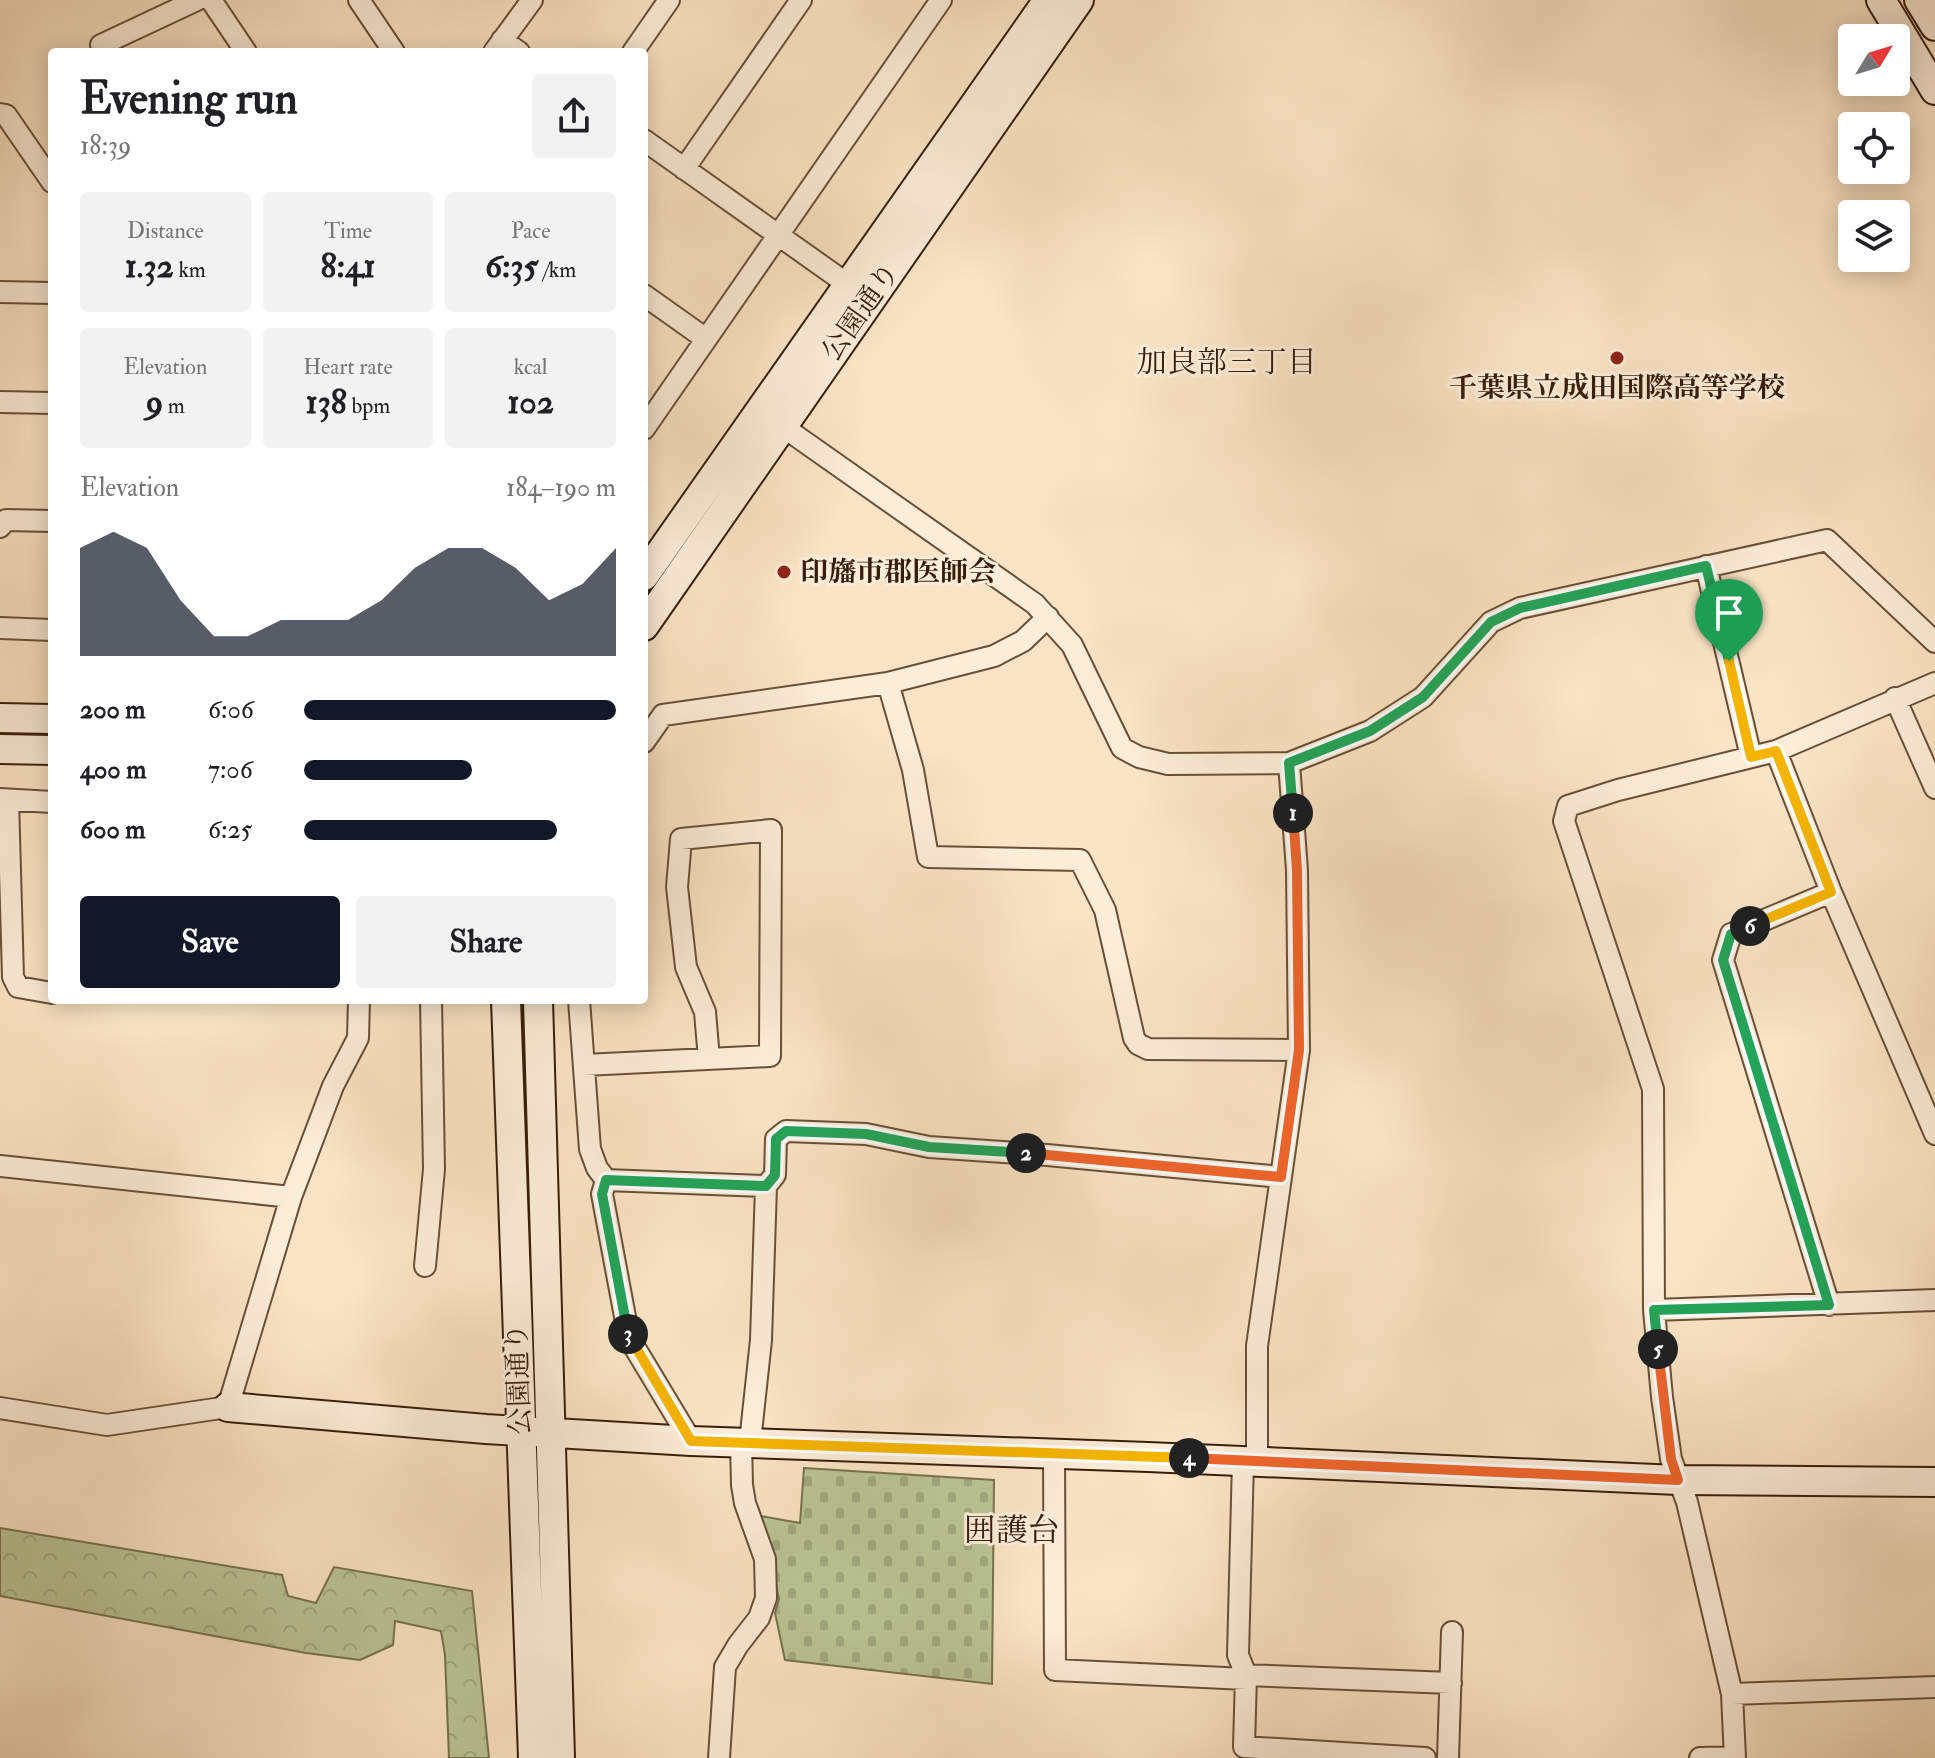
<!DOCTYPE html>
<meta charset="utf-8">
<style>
:root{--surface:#fff;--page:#f2f2f2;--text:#202124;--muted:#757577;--accent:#111827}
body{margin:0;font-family:"IM FELL Double Pica","Noto Serif JP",serif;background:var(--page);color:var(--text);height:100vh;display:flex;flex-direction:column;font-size:30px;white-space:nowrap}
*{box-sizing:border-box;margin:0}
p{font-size:26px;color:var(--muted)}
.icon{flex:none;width:44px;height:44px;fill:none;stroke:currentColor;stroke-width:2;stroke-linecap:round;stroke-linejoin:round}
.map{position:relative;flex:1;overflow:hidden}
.side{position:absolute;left:48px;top:48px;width:600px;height:956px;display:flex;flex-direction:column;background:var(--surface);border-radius:8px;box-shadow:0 4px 20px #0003}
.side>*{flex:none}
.needle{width:52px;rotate:52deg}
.fabs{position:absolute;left:1838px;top:24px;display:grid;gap:16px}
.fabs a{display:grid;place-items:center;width:72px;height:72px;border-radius:8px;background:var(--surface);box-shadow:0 4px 20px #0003;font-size:40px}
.pin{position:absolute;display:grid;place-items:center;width:68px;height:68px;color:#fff;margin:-82px -34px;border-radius:50% 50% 50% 0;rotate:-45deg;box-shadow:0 0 8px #0007}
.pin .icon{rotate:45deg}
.km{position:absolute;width:40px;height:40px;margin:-20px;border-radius:50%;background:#222;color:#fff;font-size:22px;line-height:40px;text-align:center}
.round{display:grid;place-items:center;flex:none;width:84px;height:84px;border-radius:8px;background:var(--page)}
.summary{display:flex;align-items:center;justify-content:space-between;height:136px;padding:0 32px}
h1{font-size:44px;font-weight:700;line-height:60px}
.metrics{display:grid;grid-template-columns:repeat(3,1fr);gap:12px;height:136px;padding:8px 32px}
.metrics div{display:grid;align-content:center;border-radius:8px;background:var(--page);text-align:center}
.metrics b{font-size:34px;font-weight:700}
.metrics small{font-size:22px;font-weight:400}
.metrics p{font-size:22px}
.chart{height:224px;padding:16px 32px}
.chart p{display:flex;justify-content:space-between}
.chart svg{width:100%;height:144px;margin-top:8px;fill:var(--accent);opacity:.7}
.primary-button{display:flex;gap:16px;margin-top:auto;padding:16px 32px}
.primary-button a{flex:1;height:92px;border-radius:8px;background:var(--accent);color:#fff;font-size:32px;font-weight:700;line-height:92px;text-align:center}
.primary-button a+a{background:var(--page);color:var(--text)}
ul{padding:0 32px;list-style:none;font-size:26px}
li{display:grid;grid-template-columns:128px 96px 1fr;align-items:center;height:60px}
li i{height:20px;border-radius:10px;background:var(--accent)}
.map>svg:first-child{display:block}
.forest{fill:url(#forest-crowns);stroke:#787250;stroke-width:2}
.cemetery{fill:url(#cemetery-stones);stroke:#787250;stroke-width:2}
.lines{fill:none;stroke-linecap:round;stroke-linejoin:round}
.street-casing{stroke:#685037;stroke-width:24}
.secondary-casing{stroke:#371e08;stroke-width:32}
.street{stroke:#fcedd9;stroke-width:20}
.secondary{stroke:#fcedd9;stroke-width:28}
.split-1-casing{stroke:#fff;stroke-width:16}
.split-2-casing{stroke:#fff;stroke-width:16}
.split-3-casing{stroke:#fff;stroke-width:16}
.split-4-casing{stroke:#fff;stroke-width:16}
.split-5-casing{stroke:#fff;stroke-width:16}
.split-6-casing{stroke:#fff;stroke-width:16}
.split-7-casing{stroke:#fff;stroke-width:16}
.split-1{stroke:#22a559;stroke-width:10}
.split-2{stroke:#f0652b;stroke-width:10}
.split-3{stroke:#22a559;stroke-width:10}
.split-4{stroke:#f5b400;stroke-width:10}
.split-5{stroke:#f0652b;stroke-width:10}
.split-6{stroke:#22a559;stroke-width:10}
.split-7{stroke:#f5b400;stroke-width:10}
.poi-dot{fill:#8f2418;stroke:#fcedd9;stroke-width:3}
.labels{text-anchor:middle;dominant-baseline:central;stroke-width:6;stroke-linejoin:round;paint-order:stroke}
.street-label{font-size:28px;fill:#371e08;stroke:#fcedd9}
.poi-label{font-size:28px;font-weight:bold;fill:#371e08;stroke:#fcedd9}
.neighbourhood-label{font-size:30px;fill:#371e08;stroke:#fcedd9}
.quarter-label{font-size:32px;fill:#371e08;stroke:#fcedd9}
</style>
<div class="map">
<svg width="1935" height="1758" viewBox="0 0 1935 1758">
<defs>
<pattern id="forest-crowns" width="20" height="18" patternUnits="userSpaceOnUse" patternTransform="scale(2)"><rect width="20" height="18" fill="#bac597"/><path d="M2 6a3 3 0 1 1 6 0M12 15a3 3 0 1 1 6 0" fill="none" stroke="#a0a981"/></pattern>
<pattern id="cemetery-stones" width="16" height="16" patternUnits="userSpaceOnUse" patternTransform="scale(2)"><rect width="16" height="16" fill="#bac597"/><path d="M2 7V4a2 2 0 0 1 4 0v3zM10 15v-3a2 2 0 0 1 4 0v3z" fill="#a0a981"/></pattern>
</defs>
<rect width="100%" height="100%" fill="#fae4c5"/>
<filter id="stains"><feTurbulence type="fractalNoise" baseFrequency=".0025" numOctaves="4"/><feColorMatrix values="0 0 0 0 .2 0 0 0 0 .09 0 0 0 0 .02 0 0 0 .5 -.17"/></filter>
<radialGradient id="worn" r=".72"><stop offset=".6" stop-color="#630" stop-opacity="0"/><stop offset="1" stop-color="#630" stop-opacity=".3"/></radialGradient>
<path class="forest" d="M 0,1528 L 282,1575 L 288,1596 L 316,1603 L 334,1567 L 472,1591 L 489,1758 L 449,1758 L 445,1655 L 441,1631 L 395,1621 L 393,1645 L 360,1660 L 306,1653 L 0,1596 Z"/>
<path class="cemetery" d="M 804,1468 L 994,1480 L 992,1684 L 785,1660 L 775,1613 L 779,1599 L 761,1516 L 800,1523 Z"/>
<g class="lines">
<defs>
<path id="street" d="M 211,0 L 246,52
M 359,0 L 394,52
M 502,40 L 519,52
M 106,52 L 101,45 L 197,0
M 494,52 L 532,0
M 633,52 L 669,0
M 0,114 L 6,115 L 52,182
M 644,140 L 860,293
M 684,169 L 801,0
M 0,292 L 52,293
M 644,295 L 706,339
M 0,402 L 52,403
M 782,426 L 1035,604 L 1072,645 L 1122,748 L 1139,757 L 1168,764 L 1289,763 L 1370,731 L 1423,697 L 1491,622 L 1520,608 L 1827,540 L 1935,642
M 644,429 L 941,0
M 0,527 L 6,520 L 52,521
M 1706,566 L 1751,757
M 0,628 L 52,630
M 888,683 L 913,770 L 928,857 L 1080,860 L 1105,910 L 1134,1038 L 1138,1044 L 1148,1049 L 1299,1050
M 1935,683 L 1776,751 L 1618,790 L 1568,806 L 1564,821 L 1653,1089 L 1654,1310 L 1662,1397 L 1671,1459 L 1687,1502 L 1732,1694 L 1935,1687
M 1895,698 L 1935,788
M 644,742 L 663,715 L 888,683 L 994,656 L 1023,641 L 1048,617
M 1776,751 L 1831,892 L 1935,1134
M 0,799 L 52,802
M 8,800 L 13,977 L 18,987 L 52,993
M 579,1000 L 590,1149 L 597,1168 L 606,1180 L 766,1186 L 775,1175 L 776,1139 L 786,1131 L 866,1134 L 929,1147 L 1047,1155 L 1281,1177
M 584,1065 L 770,1056 L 771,830 L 681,839 L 677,887 L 686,967 L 705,1012 L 709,1059
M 0,1166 L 291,1197
M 606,1180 L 602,1194 L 629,1338 L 691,1441
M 425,1266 L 434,1169 L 431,1000
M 1829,1305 L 1723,960 L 1731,934 L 1831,892
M 1654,1310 L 1935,1300
M 0,1408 L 107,1425 L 228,1407 L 291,1197 L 333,1086 L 358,1038 L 359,1000
M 750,1442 L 761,1340 L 766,1186
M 1054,1454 L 1055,1670 L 1246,1679
M 1243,1461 L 1238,1655 L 1246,1675
M 1257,1461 L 1257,1346 L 1299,1050 L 1297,870 L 1289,763
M 1732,1694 L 1735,1758
M 719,1758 L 725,1667 L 738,1645 L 759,1618 L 766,1598 L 765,1559 L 745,1503 L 742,1485 L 741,1442
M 1425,1758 L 1244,1747 L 1246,1675 L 1451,1683
M 1448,1758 L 1452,1632
M 1700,1758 L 1735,1757"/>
<path id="secondary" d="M 1881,0 L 1935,90
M 1919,0 L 1935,26
M 644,576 L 1048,0
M 644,626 L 1079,0
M 0,718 L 52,719
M 0,749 L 52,750
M 506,1000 L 533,1758
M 538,1000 L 560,1758
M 228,1407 L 486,1429 L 691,1441 L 1148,1457 L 1678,1480 L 1935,1482"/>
</defs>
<use href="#street" class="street-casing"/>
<use href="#secondary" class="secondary-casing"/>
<use href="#street" class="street"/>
<use href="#secondary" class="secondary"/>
</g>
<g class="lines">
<defs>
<path id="split-1" d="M 1293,813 L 1289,763 L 1370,731 L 1423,697 L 1491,622 L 1520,608 L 1706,566 L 1729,661"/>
<path id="split-2" d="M 1026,1153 L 1281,1177 L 1299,1050 L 1297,870 L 1293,813"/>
<path id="split-3" d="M 628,1334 L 602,1194 L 606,1180 L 766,1186 L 775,1175 L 776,1139 L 786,1131 L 866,1134 L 929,1147 L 1026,1153"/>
<path id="split-4" d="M 628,1334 L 691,1441 L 1189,1458"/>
<path id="split-5" d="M 1189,1458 L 1678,1480 L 1671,1459 L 1658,1349"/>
<path id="split-6" d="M 1658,1349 L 1654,1310 L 1829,1305 L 1723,960 L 1731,934 L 1750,926"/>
<path id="split-7" d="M 1729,661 L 1751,757 L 1776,751 L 1831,892 L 1750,926"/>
</defs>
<use href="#split-1" class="split-1-casing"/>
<use href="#split-2" class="split-2-casing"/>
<use href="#split-3" class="split-3-casing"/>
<use href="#split-4" class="split-4-casing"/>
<use href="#split-5" class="split-5-casing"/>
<use href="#split-6" class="split-6-casing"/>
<use href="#split-7" class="split-7-casing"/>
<use href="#split-1" class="split-1"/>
<use href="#split-2" class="split-2"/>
<use href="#split-3" class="split-3"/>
<use href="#split-4" class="split-4"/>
<use href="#split-5" class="split-5"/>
<use href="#split-6" class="split-6"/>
<use href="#split-7" class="split-7"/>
</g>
<g class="poi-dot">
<circle cx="1617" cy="358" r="8"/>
<circle cx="784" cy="572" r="8"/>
</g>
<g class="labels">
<g class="street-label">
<text transform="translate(861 312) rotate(-55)">公園通り</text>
<text transform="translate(519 1379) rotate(-92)">公園通り</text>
</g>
<g class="poi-label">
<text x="1617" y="388">千葉県立成田国際高等学校</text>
<text x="800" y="572" text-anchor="start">印旛市郡医師会</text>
</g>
<g class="neighbourhood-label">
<text x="1227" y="362">加良部三丁目</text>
</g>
<g class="quarter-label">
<text x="1012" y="1531">囲護台</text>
</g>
</g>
<rect width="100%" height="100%" filter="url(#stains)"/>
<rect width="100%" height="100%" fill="url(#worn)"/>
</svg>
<div class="fabs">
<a><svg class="needle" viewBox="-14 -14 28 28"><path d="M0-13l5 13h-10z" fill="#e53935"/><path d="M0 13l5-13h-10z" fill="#757577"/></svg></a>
<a><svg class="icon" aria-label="locate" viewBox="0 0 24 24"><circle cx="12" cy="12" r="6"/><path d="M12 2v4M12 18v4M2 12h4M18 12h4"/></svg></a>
<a><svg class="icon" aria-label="layers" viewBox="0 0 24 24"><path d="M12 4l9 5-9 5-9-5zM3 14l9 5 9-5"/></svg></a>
</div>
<div class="pin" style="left:1729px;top:661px;background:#1e9e55"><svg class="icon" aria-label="arrive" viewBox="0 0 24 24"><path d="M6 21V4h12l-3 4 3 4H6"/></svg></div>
<b class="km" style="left:1293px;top:813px">1</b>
<b class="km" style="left:1026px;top:1153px">2</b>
<b class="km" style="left:628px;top:1334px">3</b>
<b class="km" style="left:1189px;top:1458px">4</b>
<b class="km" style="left:1658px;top:1349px">5</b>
<b class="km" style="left:1750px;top:926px">6</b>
<section class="side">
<div class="summary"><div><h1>Evening run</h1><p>18:39</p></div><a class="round"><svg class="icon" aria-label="share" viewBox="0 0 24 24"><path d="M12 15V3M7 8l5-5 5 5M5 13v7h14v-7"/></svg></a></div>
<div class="metrics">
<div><p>Distance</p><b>1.32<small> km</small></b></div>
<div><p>Time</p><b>8:41</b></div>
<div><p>Pace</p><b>6:35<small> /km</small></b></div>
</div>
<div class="metrics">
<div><p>Elevation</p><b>9<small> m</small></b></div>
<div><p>Heart rate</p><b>138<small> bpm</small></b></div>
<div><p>kcal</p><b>102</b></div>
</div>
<div class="chart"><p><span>Elevation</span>184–190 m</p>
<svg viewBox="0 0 160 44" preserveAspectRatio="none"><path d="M0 44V11L10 6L20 11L30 27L40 38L50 38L60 33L70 33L80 33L90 27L100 17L110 11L120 11L130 17L140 27L150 22L160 11V44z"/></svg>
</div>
<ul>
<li><b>200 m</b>6:06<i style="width:100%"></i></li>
<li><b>400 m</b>7:06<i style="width:54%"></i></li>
<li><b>600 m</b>6:25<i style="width:81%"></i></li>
</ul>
<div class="primary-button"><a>Save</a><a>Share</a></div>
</section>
</div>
